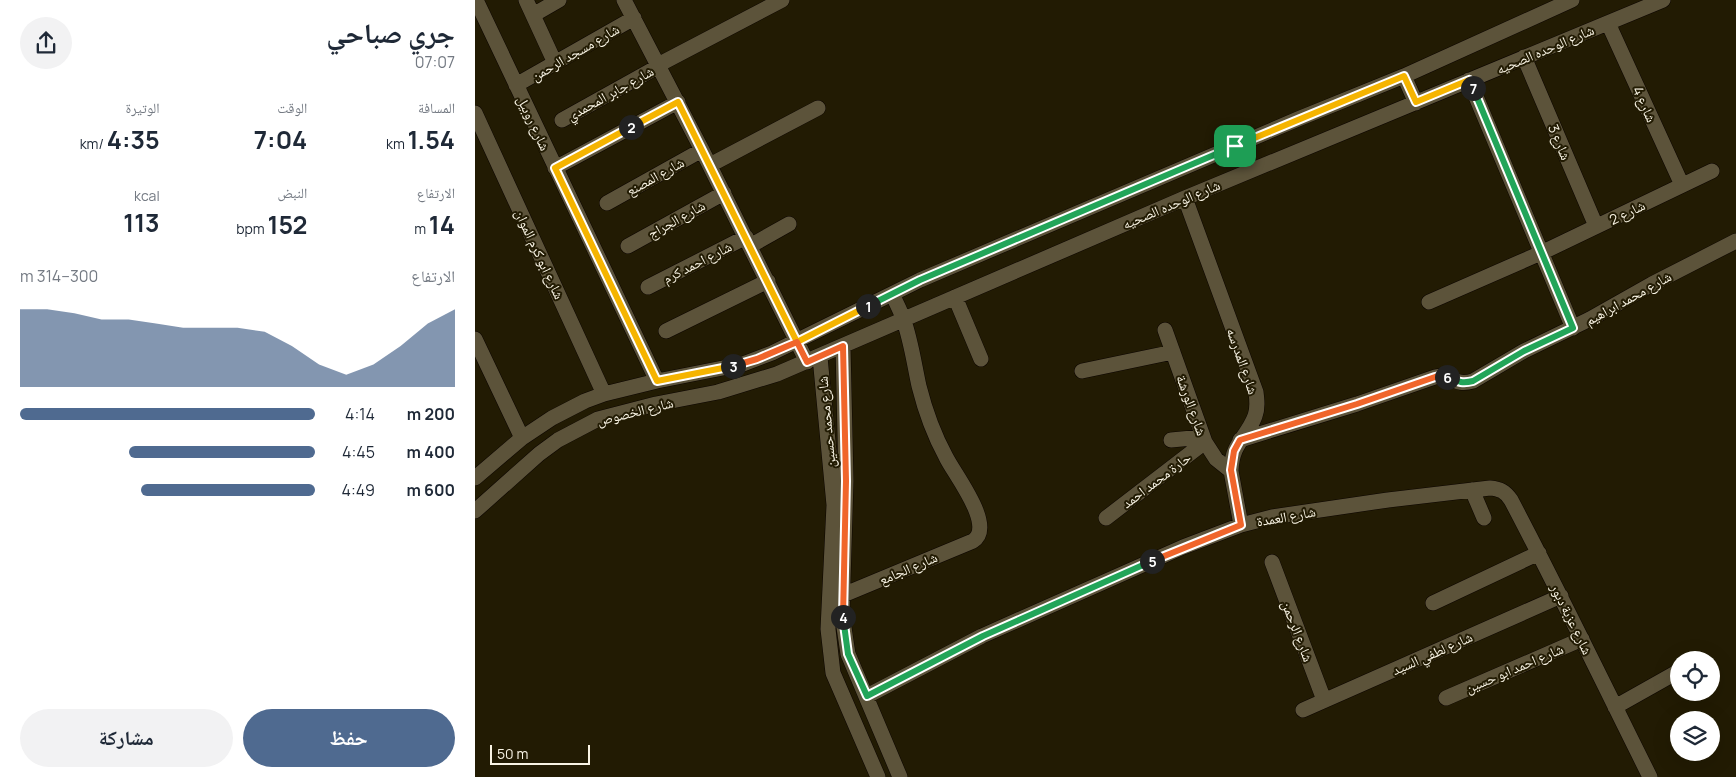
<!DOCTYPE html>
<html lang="ar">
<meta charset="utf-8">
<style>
:root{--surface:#fff;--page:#f2f2f3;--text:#1f2937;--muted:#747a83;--accent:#4f6a90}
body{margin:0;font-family:Manrope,"Noto Naskh Arabic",sans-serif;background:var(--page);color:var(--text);direction:rtl;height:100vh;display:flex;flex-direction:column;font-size:19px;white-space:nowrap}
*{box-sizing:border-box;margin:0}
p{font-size:16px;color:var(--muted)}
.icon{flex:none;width:28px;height:28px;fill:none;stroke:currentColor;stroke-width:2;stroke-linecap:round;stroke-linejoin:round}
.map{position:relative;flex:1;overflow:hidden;direction:ltr}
.side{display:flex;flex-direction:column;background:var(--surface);width:475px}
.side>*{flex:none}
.buttons{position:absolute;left:1195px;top:651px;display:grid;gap:10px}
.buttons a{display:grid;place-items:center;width:50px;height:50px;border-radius:50%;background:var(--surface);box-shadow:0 5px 20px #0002;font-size:25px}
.scale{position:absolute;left:15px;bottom:12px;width:100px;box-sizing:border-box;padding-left:5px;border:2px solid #f9f4e5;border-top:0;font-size:14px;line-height:18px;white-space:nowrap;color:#f9f4e5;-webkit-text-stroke:4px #221b03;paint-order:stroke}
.pin{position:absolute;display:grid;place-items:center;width:42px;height:42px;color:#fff;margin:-21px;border-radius:10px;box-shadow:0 2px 8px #0006}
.km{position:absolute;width:25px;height:25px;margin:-12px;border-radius:50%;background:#222;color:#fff;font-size:14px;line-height:25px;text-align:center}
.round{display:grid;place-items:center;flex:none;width:52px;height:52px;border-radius:26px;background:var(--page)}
.overview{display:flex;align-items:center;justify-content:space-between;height:85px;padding:0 20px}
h1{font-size:28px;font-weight:700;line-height:38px}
.stats{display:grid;grid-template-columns:repeat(3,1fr);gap:8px;height:85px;padding:5px 20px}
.stats div{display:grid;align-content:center}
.stats b{font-size:25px;font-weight:700}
.stats small{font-size:14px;font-weight:400}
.stats p{font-size:14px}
.chart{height:140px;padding:10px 20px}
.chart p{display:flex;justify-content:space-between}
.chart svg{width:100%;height:90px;margin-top:5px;fill:var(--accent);opacity:.7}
.primary-button{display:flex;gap:10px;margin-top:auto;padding:10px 20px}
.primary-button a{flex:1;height:58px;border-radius:30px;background:var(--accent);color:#fff;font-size:20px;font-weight:700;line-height:58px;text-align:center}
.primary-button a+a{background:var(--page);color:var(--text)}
ul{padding:0 20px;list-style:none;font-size:16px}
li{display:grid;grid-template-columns:80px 60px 1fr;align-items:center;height:38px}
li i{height:12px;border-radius:6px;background:var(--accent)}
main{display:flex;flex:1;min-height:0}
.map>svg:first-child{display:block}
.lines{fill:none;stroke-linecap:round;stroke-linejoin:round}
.minor-casing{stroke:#0c0500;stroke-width:16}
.minor{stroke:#5c533a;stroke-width:15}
.split-1-casing{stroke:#fff;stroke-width:10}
.split-2-casing{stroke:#fff;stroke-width:10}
.split-3-casing{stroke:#fff;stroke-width:10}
.split-4-casing{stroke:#fff;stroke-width:10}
.split-5-casing{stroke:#fff;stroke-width:10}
.split-6-casing{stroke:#fff;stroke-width:10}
.split-7-casing{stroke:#fff;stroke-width:10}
.split-8-casing{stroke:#fff;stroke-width:10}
.split-1{stroke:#22a559;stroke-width:6}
.split-2{stroke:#f5b400;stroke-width:6}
.split-3{stroke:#f5b400;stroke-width:6}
.split-4{stroke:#f0652b;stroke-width:6}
.split-5{stroke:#22a559;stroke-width:6}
.split-6{stroke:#f0652b;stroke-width:6}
.split-7{stroke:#22a559;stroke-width:6}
.split-8{stroke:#f5b400;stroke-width:6}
.labels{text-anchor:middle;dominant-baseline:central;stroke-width:4;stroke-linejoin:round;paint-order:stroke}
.street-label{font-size:14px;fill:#f9f4e5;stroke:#221b03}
</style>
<main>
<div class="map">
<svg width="1261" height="777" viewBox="0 0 1261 777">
<rect width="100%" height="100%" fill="#221b03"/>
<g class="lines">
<defs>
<path id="minor" d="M 1,0 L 182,381
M 51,0 L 80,63
M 149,0 L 227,150 L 332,362
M 58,15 L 84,0
M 1133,23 L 1207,185
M 1049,57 L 1121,226
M 183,65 L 307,0
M 929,76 L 941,103
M 994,80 L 1098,328
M 41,85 L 159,18
M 0,113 L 129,394
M 87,120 L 184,66
M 235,165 L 343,108
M 80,168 L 203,102
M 710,198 L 781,392 C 782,400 783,408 780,416 C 772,438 757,442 756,471 L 766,525
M 132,203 L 227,150
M 153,246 L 249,193
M 275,246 L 314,224
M 173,287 L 271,237
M 480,297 L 506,359
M 954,302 L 1066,253 L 1237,171
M 690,330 L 730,442 L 741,459 L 756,471
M 191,331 L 293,281
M 0,339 L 47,438
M 368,346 L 371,481 L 367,614 L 373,654 L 425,777
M 345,357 L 359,505 L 353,629 L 358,673 L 403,777
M 607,371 L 698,352
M 696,440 L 728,437
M 765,440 L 882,404 L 960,377 C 978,373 978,387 998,381 L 1049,351 L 1115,319 L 1177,284 L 1261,241
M 0,478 L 47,438 L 77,418 L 110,401 L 129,394 L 182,381 L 268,364 L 297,353 L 445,280 L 823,119 L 929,76 L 1097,0
M 997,490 L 1009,518
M 0,511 L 64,454 L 83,440 L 123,419 L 181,404 L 243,392 L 302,374 L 710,198 L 1188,0
M 631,518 L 730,442
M 797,562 L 849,700
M 368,595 L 498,541 C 521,526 479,474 471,457 C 459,435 450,410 444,386 C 439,363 436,340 428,318 C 425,310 421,302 417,294
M 958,603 L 1064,553
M 392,696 L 507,636 L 708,547 L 766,525 L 797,517 L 913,500 L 1015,488 C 1025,489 1030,491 1036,500 C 1084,591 1129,685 1175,777
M 971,698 L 1107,639
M 1140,707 L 1204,671
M 828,710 L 1086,596"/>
</defs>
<use href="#minor" class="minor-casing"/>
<use href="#minor" class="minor"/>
</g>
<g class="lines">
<defs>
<path id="split-1" d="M 393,306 L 445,280 L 760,146"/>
<path id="split-2" d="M 156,127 L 203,102 L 322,342 L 393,306"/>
<path id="split-3" d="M 156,127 L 80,168 L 182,381 L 258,366"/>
<path id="split-4" d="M 258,366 L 282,359 L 322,342 L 332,362 L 368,346 L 371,481 L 368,617"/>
<path id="split-5" d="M 368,617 L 373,654 L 392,696 L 508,636 L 677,561"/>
<path id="split-6" d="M 677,561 L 766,525 L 756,470 L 759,451 L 765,440 L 882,404 L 960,377 L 968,375 L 972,377"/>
<path id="split-7" d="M 972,377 C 982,381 986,384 998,381 L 1049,351 L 1098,328 L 998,88"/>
<path id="split-8" d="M 760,146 L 929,76 L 941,102 L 994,80 L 998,88"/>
</defs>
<use href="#split-1" class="split-1-casing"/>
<use href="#split-2" class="split-2-casing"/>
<use href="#split-3" class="split-3-casing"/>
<use href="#split-4" class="split-4-casing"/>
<use href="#split-5" class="split-5-casing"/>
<use href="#split-6" class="split-6-casing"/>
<use href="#split-7" class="split-7-casing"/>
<use href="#split-8" class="split-8-casing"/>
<use href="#split-1" class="split-1"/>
<use href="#split-2" class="split-2"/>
<use href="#split-3" class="split-3"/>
<use href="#split-4" class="split-4"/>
<use href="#split-5" class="split-5"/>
<use href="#split-6" class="split-6"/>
<use href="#split-7" class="split-7"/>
<use href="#split-8" class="split-8"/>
</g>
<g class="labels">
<g class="street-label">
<text transform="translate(1070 49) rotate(-23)">شارع الوحده الصحيه</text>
<text transform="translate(100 52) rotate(-30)">شارع مسجد الرحمن</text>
<text transform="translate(135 93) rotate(-29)">شارع جابر المحمدي</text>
<text transform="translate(1170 104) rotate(66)">شارع 4</text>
<text transform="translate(59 123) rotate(65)">شارع روبيل</text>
<text transform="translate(1085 142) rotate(67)">شارع 3</text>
<text transform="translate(180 176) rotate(-29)">شارع المصنع</text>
<text transform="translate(696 204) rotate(-23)">شارع الوحده الصحيه</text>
<text transform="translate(1152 212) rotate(-26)">شارع 2</text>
<text transform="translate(201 219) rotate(-29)">شارع الجراج</text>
<text transform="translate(65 254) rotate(65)">شارع ابو كرم الموان</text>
<text transform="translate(222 262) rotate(-27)">شارع احمد كرم</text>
<text transform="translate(1153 298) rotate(-29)">شارع محمد ابراهيم</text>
<text transform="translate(768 361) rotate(71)">شارع المدرسه</text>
<text transform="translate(717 405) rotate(70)">شارع الورشة</text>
<text transform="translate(160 411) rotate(-14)">شارع الخصوص</text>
<text transform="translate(351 422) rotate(-95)">شارع محمد حسين</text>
<text transform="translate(681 480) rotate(-37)">حارة محمد احمد</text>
<text transform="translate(811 516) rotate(-10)">شارع العمدة</text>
<text transform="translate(433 568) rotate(-23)">شارع الجامع</text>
<text transform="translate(1097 619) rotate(64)">شارع عزبة دبور</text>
<text transform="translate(823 631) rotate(69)">شارع الرحمن</text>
<text transform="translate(957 653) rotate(-24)">شارع لطفي السيد</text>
<text transform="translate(1039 668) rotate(-23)">شارع احمد ابو حسين</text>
</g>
</g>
</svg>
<div class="buttons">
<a><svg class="icon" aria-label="locate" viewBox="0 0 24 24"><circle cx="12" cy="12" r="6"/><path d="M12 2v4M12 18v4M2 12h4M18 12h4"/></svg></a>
<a><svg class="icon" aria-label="layers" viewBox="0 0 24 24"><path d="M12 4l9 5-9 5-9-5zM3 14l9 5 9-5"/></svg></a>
</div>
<div class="scale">50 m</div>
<div class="pin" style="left:760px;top:146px;background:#1e9e55"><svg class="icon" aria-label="arrive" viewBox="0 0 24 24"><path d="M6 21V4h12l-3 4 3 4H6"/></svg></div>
<b class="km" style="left:393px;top:306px">1</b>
<b class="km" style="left:156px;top:127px">2</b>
<b class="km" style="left:258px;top:366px">3</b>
<b class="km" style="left:368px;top:617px">4</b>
<b class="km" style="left:677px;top:561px">5</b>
<b class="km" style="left:972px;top:377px">6</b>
<b class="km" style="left:998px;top:88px">7</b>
</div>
<section class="side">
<div class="overview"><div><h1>جري صباحي</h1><p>07:07</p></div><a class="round"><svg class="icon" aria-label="share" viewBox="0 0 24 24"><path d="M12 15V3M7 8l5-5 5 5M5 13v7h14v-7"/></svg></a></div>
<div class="stats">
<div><p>المسافة</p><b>1.54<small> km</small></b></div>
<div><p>الوقت</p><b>7:04</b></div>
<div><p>الوتيرة</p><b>4:35<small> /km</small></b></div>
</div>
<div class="stats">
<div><p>الارتفاع</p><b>14<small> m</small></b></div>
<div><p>النبض</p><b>152<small> bpm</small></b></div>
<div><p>kcal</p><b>113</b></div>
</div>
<div class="chart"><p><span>الارتفاع</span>300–314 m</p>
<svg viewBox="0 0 160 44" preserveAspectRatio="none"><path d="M0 44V6L10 6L20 8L30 11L40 11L50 13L60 15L70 15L80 15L90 17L100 24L110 33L120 38L130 33L140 24L150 13L160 6V44z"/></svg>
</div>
<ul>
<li><b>200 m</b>4:14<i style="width:100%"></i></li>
<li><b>400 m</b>4:45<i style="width:63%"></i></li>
<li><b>600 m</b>4:49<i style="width:59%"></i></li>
</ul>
<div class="primary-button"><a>حفظ</a><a>مشاركة</a></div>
</section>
</main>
